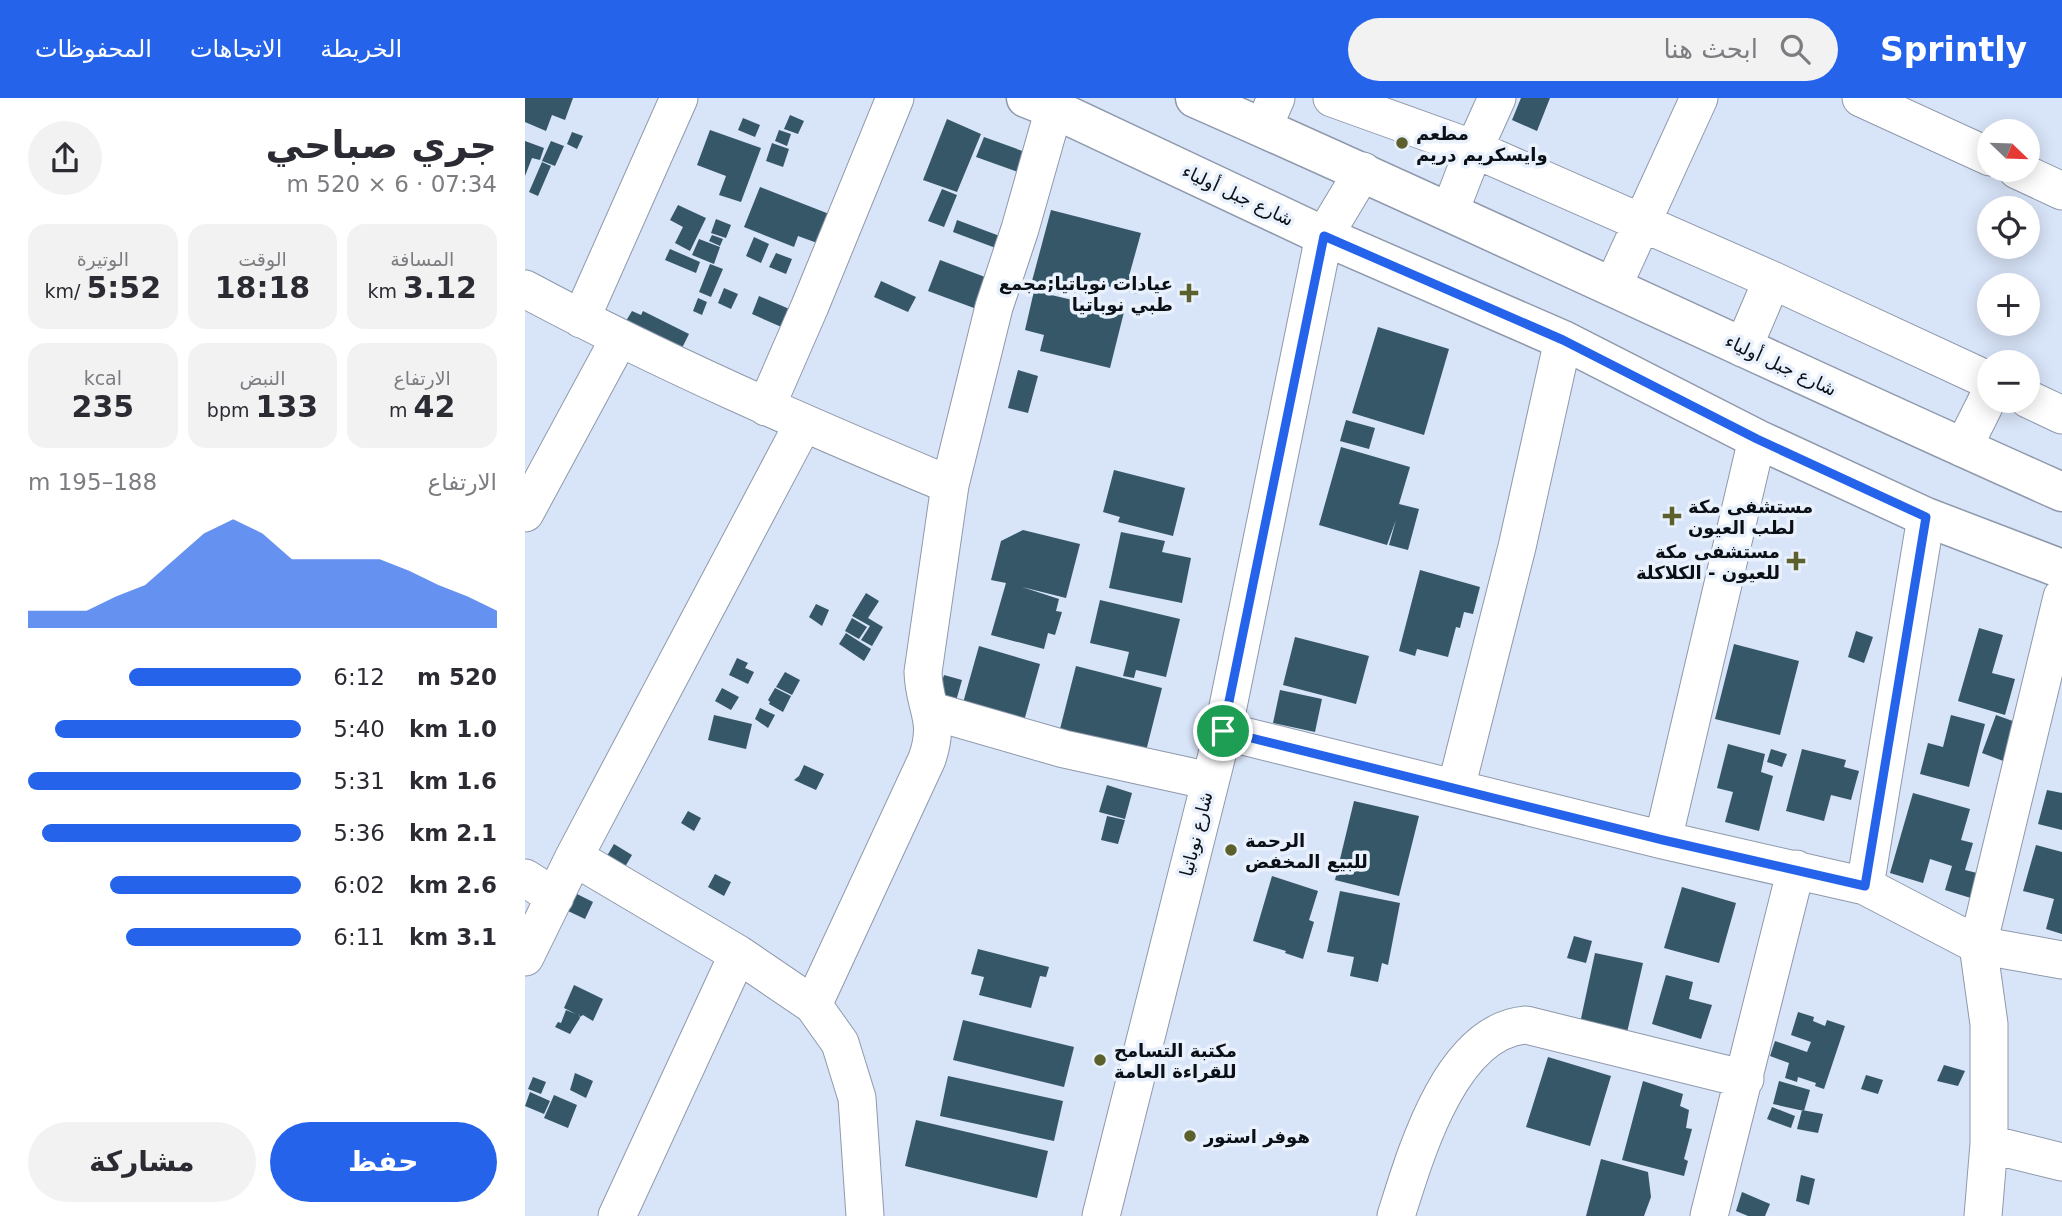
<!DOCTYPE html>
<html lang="ar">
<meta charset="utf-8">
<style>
:root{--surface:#fff;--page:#f2f2f3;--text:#2b2b33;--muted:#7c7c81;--accent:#2563eb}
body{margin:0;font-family:"DejaVu Sans",Vazirmatn,sans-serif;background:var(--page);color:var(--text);direction:rtl;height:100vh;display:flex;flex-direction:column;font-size:26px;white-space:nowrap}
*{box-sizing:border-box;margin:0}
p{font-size:23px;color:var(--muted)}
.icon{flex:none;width:38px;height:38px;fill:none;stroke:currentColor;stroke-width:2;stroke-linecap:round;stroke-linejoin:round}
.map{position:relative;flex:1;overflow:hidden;direction:ltr}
.details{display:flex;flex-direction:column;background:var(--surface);width:525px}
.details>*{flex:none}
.needle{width:46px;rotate:113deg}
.fabs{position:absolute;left:1452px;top:21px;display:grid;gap:14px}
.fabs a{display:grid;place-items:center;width:63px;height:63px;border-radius:50%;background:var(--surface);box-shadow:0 4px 18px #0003;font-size:35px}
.pin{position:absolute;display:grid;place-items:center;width:60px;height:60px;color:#fff;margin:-30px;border:4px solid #fff;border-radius:50%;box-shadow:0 2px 7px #0007}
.round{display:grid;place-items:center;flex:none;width:74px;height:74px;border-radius:37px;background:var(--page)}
.head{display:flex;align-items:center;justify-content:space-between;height:119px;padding:0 28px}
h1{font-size:38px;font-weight:700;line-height:52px}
.figures{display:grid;grid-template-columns:repeat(3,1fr);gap:10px;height:119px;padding:7px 28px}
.figures div{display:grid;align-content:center;border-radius:18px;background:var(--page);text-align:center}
.figures b{font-size:30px;font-weight:700}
.figures small{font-size:19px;font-weight:400}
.figures p{font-size:19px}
.chart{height:196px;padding:14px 28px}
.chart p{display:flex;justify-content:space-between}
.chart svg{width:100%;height:126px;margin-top:7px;fill:var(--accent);opacity:.7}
.cta{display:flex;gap:14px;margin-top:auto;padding:14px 28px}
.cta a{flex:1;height:80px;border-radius:42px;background:var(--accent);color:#fff;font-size:28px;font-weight:700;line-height:80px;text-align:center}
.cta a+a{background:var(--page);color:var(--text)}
ul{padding:0 28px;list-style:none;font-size:23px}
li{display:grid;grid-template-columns:112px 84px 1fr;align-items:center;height:52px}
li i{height:18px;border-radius:9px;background:var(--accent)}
header{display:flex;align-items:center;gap:42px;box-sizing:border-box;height:98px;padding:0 35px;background:var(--accent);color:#fff}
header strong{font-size:33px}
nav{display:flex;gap:38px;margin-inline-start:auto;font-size:24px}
.search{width:490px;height:63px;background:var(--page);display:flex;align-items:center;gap:18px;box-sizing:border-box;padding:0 24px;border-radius:38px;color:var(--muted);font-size:26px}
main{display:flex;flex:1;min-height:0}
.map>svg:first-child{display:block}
.building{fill:#355767}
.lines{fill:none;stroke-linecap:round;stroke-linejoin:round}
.minor-casing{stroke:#8e99ab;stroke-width:39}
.major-casing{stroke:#8e99ab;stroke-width:41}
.minor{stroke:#fff;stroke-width:37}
.major{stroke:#fff;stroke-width:38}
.route-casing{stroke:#fff;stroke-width:14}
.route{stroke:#2563eb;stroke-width:9}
.poi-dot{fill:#5c602d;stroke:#e9f1fd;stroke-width:2.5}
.labels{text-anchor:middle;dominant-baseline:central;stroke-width:7;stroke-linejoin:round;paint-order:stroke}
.poi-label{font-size:18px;font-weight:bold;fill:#0b0f16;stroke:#e9f1fd;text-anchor:start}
.street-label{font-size:18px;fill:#0b0f16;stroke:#e9f1fd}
</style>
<header>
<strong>Sprintly</strong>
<div class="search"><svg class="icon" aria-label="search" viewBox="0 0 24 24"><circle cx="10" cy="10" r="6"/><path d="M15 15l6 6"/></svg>ابحث هنا</div>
<nav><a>الخريطة</a><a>الاتجاهات</a><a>المحفوظات</a></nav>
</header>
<main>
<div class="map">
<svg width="1537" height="1118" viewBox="0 0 1537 1118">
<rect width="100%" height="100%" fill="#d8e4f8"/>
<path class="building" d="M 0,0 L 48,0 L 40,22 L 27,17 L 21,33 L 0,24 Z
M 996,0 L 1025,0 L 1012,33 L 987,22 Z
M 265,17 L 279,23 L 273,36 L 259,31 Z
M 218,20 L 235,27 L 230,39 L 213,32 Z
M 422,21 L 456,36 L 432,94 L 398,82 Z
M 185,32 L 236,50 L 216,104 L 194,97 L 201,78 L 172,67 Z
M 254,32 L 266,36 L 262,48 L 250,43 Z
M 47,34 L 58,38 L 52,51 L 42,46 Z
M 459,39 L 514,59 L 507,79 L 451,59 Z
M 0,43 L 19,50 L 15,62 L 7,60 L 0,78 Z
M 26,43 L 39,48 L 30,68 L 17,63 Z
M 247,45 L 264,51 L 258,69 L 241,63 Z
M 17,64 L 26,68 L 13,98 L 4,94 Z
M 235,89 L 317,121 L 306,150 L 273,138 L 269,149 L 219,129 Z
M 417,91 L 432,97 L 419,129 L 403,123 Z
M 153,107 L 181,120 L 165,153 L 150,145 L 158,129 L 145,122 Z
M 526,112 L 616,135 L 604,178 L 615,181 L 612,196 L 582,188 L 580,195 L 552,188 L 550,195 L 507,183 Z
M 191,121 L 206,127 L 201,140 L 186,135 Z
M 432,122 L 480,140 L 476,152 L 428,134 Z
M 187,137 L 198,141 L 195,148 L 184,143 Z
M 229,139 L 244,146 L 236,165 L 221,158 Z
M 174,141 L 195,149 L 189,166 L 167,157 Z
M 145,151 L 175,164 L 171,175 L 140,162 Z
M 251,155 L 267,161 L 261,176 L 244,169 Z
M 415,162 L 460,179 L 449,210 L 403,193 Z
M 185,166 L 198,171 L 186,199 L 174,194 Z
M 356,183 L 391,199 L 383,214 L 349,199 Z
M 199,190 L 213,196 L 206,211 L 193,205 Z
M 509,193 L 599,214 L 585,270 L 515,253 L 519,237 L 500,232 Z
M 234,198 L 269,213 L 261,231 L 227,216 Z
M 173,200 L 182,204 L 177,217 L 168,213 Z
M 107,213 L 116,217 L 118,213 L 164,236 L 153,258 L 101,223 Z
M 853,229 L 924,251 L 899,337 L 827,315 Z
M 493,272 L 513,278 L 503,315 L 483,310 Z
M 821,322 L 850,330 L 844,351 L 815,343 Z
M 816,349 L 885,369 L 874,406 L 894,411 L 883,452 L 864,447 L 871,422 L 862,447 L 794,427 Z
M 589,372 L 660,390 L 648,438 L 593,424 L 595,419 L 578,414 Z
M 498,432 L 555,446 L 541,500 L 497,489 L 534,501 L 531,513 L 537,514 L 530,537 L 523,535 L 519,551 L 466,537 L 481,485 L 466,482 L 476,443 Z
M 596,434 L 640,443 L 637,454 L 666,460 L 657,505 L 584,490 Z
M 895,472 L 955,489 L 948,516 L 939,514 L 935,530 L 931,529 L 923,559 L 892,551 L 890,558 L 874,553 Z
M 341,495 L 354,503 L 343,520 L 358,529 L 347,548 L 336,542 L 345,528 L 327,518 Z
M 575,502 L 655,521 L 641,579 L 611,572 L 609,580 L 598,578 L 604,554 L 565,545 Z
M 291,506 L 304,512 L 297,528 L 284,519 Z
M 327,520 L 342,529 L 334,541 L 320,533 Z
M 1454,530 L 1478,537 L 1467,575 L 1490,581 L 1480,617 L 1433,603 Z
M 1331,533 L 1348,539 L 1339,565 L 1323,559 Z
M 321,535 L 346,551 L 339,563 L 314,546 Z
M 770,539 L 844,558 L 831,606 L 758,587 Z
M 1209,546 L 1274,563 L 1255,637 L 1190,621 Z
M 454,548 L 515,566 L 499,623 L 438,605 Z
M 212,560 L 223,565 L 220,570 L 229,574 L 223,586 L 204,577 Z
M 551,568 L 637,590 L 620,657 L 534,635 Z
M 260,574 L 275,582 L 267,597 L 251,589 Z
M 419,577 L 437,582 L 431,603 L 413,598 Z
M 197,590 L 214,599 L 206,612 L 190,603 Z
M 250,590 L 266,598 L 258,614 L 244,606 L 245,604 L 243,602 Z
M 755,592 L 797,601 L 790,634 L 748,625 Z
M 235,610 L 250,617 L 243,630 L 230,621 Z
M 189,617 L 227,626 L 221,651 L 183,642 Z
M 1426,617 L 1460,626 L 1444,689 L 1395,676 L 1403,645 L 1418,649 Z
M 1471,617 L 1496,626 L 1481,664 L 1457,655 Z
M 1203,646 L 1240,656 L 1236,674 L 1248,678 L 1234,733 L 1200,724 L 1208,694 L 1192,690 Z
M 1246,651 L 1262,656 L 1257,669 L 1242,664 Z
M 1277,651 L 1321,662 L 1319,669 L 1334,673 L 1326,702 L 1306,697 L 1299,723 L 1261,713 Z
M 279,667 L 299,676 L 291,692 L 269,682 L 274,678 Z
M 582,687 L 607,695 L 600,721 L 574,714 Z
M 1522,692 L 1537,695 L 1537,732 L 1513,726 Z
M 1388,695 L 1445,711 L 1436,742 L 1448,745 L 1440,772 L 1456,776 L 1449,801 L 1420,792 L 1427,768 L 1405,761 L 1398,785 L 1365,775 Z
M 829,703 L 894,718 L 874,798 L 810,782 Z
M 163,713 L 176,720 L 169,733 L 156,725 Z
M 582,718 L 600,722 L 593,746 L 576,742 Z
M 89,746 L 107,757 L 97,774 L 79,763 Z
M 1511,747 L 1537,754 L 1537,836 L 1521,831 L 1529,801 L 1498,793 Z
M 190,776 L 206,784 L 199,798 L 183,789 Z
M 747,778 L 793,793 L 784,822 L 789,824 L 778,861 L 760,855 L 761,853 L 728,843 Z
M 1157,789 L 1211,805 L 1194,865 L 1139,850 Z
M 815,793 L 875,805 L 863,867 L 857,865 L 853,884 L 825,878 L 829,859 L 802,854 Z
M 52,796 L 68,804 L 60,821 L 43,813 Z
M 1049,838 L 1067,843 L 1061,865 L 1042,860 Z
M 453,851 L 524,869 L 521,879 L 515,878 L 506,910 L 454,897 L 459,879 L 446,876 Z
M 1070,855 L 1118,865 L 1101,939 L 1054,930 Z
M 1141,877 L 1168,884 L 1164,901 L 1187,907 L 1176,941 L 1127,926 Z
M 49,887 L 78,901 L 68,923 L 58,917 L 55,919 L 53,915 L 55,920 L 45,936 L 30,929 L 33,924 L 36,925 L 41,912 L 51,916 L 39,910 Z
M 1273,914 L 1289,919 L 1288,923 L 1300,928 L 1302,922 L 1320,928 L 1299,991 L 1290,988 L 1291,985 L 1273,979 L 1272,984 L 1260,980 L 1264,965 L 1245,958 L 1250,943 L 1282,954 L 1286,944 L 1266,937 Z
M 438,922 L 549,949 L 539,989 L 428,962 Z
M 1023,959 L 1086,978 L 1065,1048 L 1001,1029 Z
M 1419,967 L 1440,973 L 1433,988 L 1412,983 Z
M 50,975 L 68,983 L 61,1000 L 45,992 Z
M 1341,977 L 1358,982 L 1353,996 L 1336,991 Z
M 423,978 L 538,1003 L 529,1043 L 415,1018 Z
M 8,979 L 21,984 L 16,996 L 3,991 Z
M 1118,983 L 1158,996 L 1155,1008 L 1164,1012 L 1161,1030 L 1167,1031 L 1159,1061 L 1163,1063 L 1159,1078 L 1097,1062 Z
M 1254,983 L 1285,992 L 1279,1013 L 1248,1006 Z
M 5,994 L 25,1003 L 19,1016 L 0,1008 Z
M 29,997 L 52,1007 L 43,1030 L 19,1020 Z
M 1247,1009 L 1270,1018 L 1266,1030 L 1242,1021 Z
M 1277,1012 L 1298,1016 L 1293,1035 L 1272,1031 Z
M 391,1022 L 523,1053 L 512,1100 L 380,1068 Z
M 1076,1061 L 1123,1074 L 1126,1099 L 1119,1118 L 1061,1118 Z
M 1276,1077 L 1290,1081 L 1284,1107 L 1271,1103 Z
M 1217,1094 L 1245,1106 L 1240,1118 L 1223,1118 L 1211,1113 Z"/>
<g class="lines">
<defs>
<path id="minor" d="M 807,0 L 949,51 L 1247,182 L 1465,283
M 1336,0 L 1465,59
M 738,30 L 751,0
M 1492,72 L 1537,93
M 925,113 L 949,51 L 972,0
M 1088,188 L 1174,0
M 0,191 C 138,265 281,327 425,387
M 56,221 L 154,0
M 1218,250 L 1247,182
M 1503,301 L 1537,317
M 241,309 L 285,208 L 370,0
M 1438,350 L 1465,296
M 0,415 L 94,241
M 407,613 L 539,651 L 685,683
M 698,633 L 1138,742 L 1340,788 L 1453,847 L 1537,862
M 931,690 L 992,449 L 1038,242
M 1138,742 L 1232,341
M 49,759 L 213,856 L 288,907 L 315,945 L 332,1000 L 340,1118
M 0,780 L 30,799
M 1340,788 L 1401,419
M 0,859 L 49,759 L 278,326
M 288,907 L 402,661 C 416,620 399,611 398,574 L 425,387 L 469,209 L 495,131 L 529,11
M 1464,1046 L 1537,1064
M 92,1118 L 213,856
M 576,1118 L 698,633 L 799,138 L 838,73
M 871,1118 C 890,1058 925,933 1001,927 L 1220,981
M 1184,1118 L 1271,771
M 1458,1118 L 1464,1046 L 1464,926 L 1453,847 L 1537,499"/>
<path id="major" d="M 501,0 L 529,11 L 799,138 L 1038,242 L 1232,341 L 1401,419 L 1537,471
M 670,0 C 961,128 1247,265 1537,394"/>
</defs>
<use href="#minor" class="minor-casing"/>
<use href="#major" class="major-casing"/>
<use href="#minor" class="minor"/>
<use href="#major" class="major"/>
</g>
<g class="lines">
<defs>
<path id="route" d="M 799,138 L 1038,242 L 1232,341 L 1401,419 L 1340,788 L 1138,742 L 698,633 Z"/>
</defs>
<use href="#route" class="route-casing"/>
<use href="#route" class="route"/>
</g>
<g class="poi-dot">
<circle cx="877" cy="45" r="7"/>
<path d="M660.5 184.5h7v7h7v7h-7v7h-7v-7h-7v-7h7z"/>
<path d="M1143.5 407.5h7v7h7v7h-7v7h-7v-7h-7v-7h7z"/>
<path d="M1267.5 452.5h7v7h7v7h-7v7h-7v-7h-7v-7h7z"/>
<circle cx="706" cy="752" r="7"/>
<circle cx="575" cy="962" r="7"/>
<circle cx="665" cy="1038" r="7"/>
</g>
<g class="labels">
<g class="poi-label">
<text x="891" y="35">مطعم<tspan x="891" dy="21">وايسكريم دريم</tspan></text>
<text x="648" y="185" text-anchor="end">عيادات نوباتيا;مجمع<tspan x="648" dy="21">طبي نوباتيا</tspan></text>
<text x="1163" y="408">مستشفى مكة<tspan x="1163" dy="21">لطب العيون</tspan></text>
<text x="1255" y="453" text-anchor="end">مستشفى مكة<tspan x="1255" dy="21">للعيون - الكلاكلة</tspan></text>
<text x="720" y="742">الرحمة<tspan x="720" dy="21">للبيع المخفض</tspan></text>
<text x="589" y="952">مكتبة التسامح<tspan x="589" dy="21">للقراءة العامة</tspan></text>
<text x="679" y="1038">هوفر استور</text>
</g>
<g class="street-label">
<text transform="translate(713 97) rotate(25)">شارع جبل أولياء</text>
<text transform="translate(1256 267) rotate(25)">شارع جبل أولياء</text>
<text transform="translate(671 736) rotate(-76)">شارع نوباتيا</text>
</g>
</g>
</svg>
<div class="fabs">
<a><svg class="needle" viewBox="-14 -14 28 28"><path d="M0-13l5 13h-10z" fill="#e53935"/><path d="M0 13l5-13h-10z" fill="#7c7c81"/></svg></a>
<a><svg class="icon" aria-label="locate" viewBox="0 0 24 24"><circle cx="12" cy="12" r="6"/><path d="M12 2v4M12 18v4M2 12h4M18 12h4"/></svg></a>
<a>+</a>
<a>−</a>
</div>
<div class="pin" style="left:698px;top:633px;background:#1e9e55"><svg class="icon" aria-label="arrive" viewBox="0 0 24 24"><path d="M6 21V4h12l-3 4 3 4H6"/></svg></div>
</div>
<section class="details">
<div class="head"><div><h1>جري صباحي</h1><p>07:34 · 6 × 520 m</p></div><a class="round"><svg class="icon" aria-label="share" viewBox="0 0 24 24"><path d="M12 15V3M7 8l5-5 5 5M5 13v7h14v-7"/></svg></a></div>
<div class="figures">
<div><p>المسافة</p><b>3.12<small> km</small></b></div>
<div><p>الوقت</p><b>18:18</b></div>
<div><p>الوتيرة</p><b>5:52<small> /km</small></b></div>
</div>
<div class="figures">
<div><p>الارتفاع</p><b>42<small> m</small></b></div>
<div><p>النبض</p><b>133<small> bpm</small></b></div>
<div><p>kcal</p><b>235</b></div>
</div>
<div class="chart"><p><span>الارتفاع</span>188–195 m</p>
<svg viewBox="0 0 160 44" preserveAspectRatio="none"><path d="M0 44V38L10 38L20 38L30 33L40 29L50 20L60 11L70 6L80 11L90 20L100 20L110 20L120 20L130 24L140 29L150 33L160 38V44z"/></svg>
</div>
<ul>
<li><b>520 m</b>6:12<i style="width:63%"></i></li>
<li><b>1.0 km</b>5:40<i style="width:90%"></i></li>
<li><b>1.6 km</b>5:31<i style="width:100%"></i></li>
<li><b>2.1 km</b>5:36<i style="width:95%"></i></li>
<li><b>2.6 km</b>6:02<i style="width:70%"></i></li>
<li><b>3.1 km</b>6:11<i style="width:64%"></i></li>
</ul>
<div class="cta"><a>حفظ</a><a>مشاركة</a></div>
</section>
</main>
